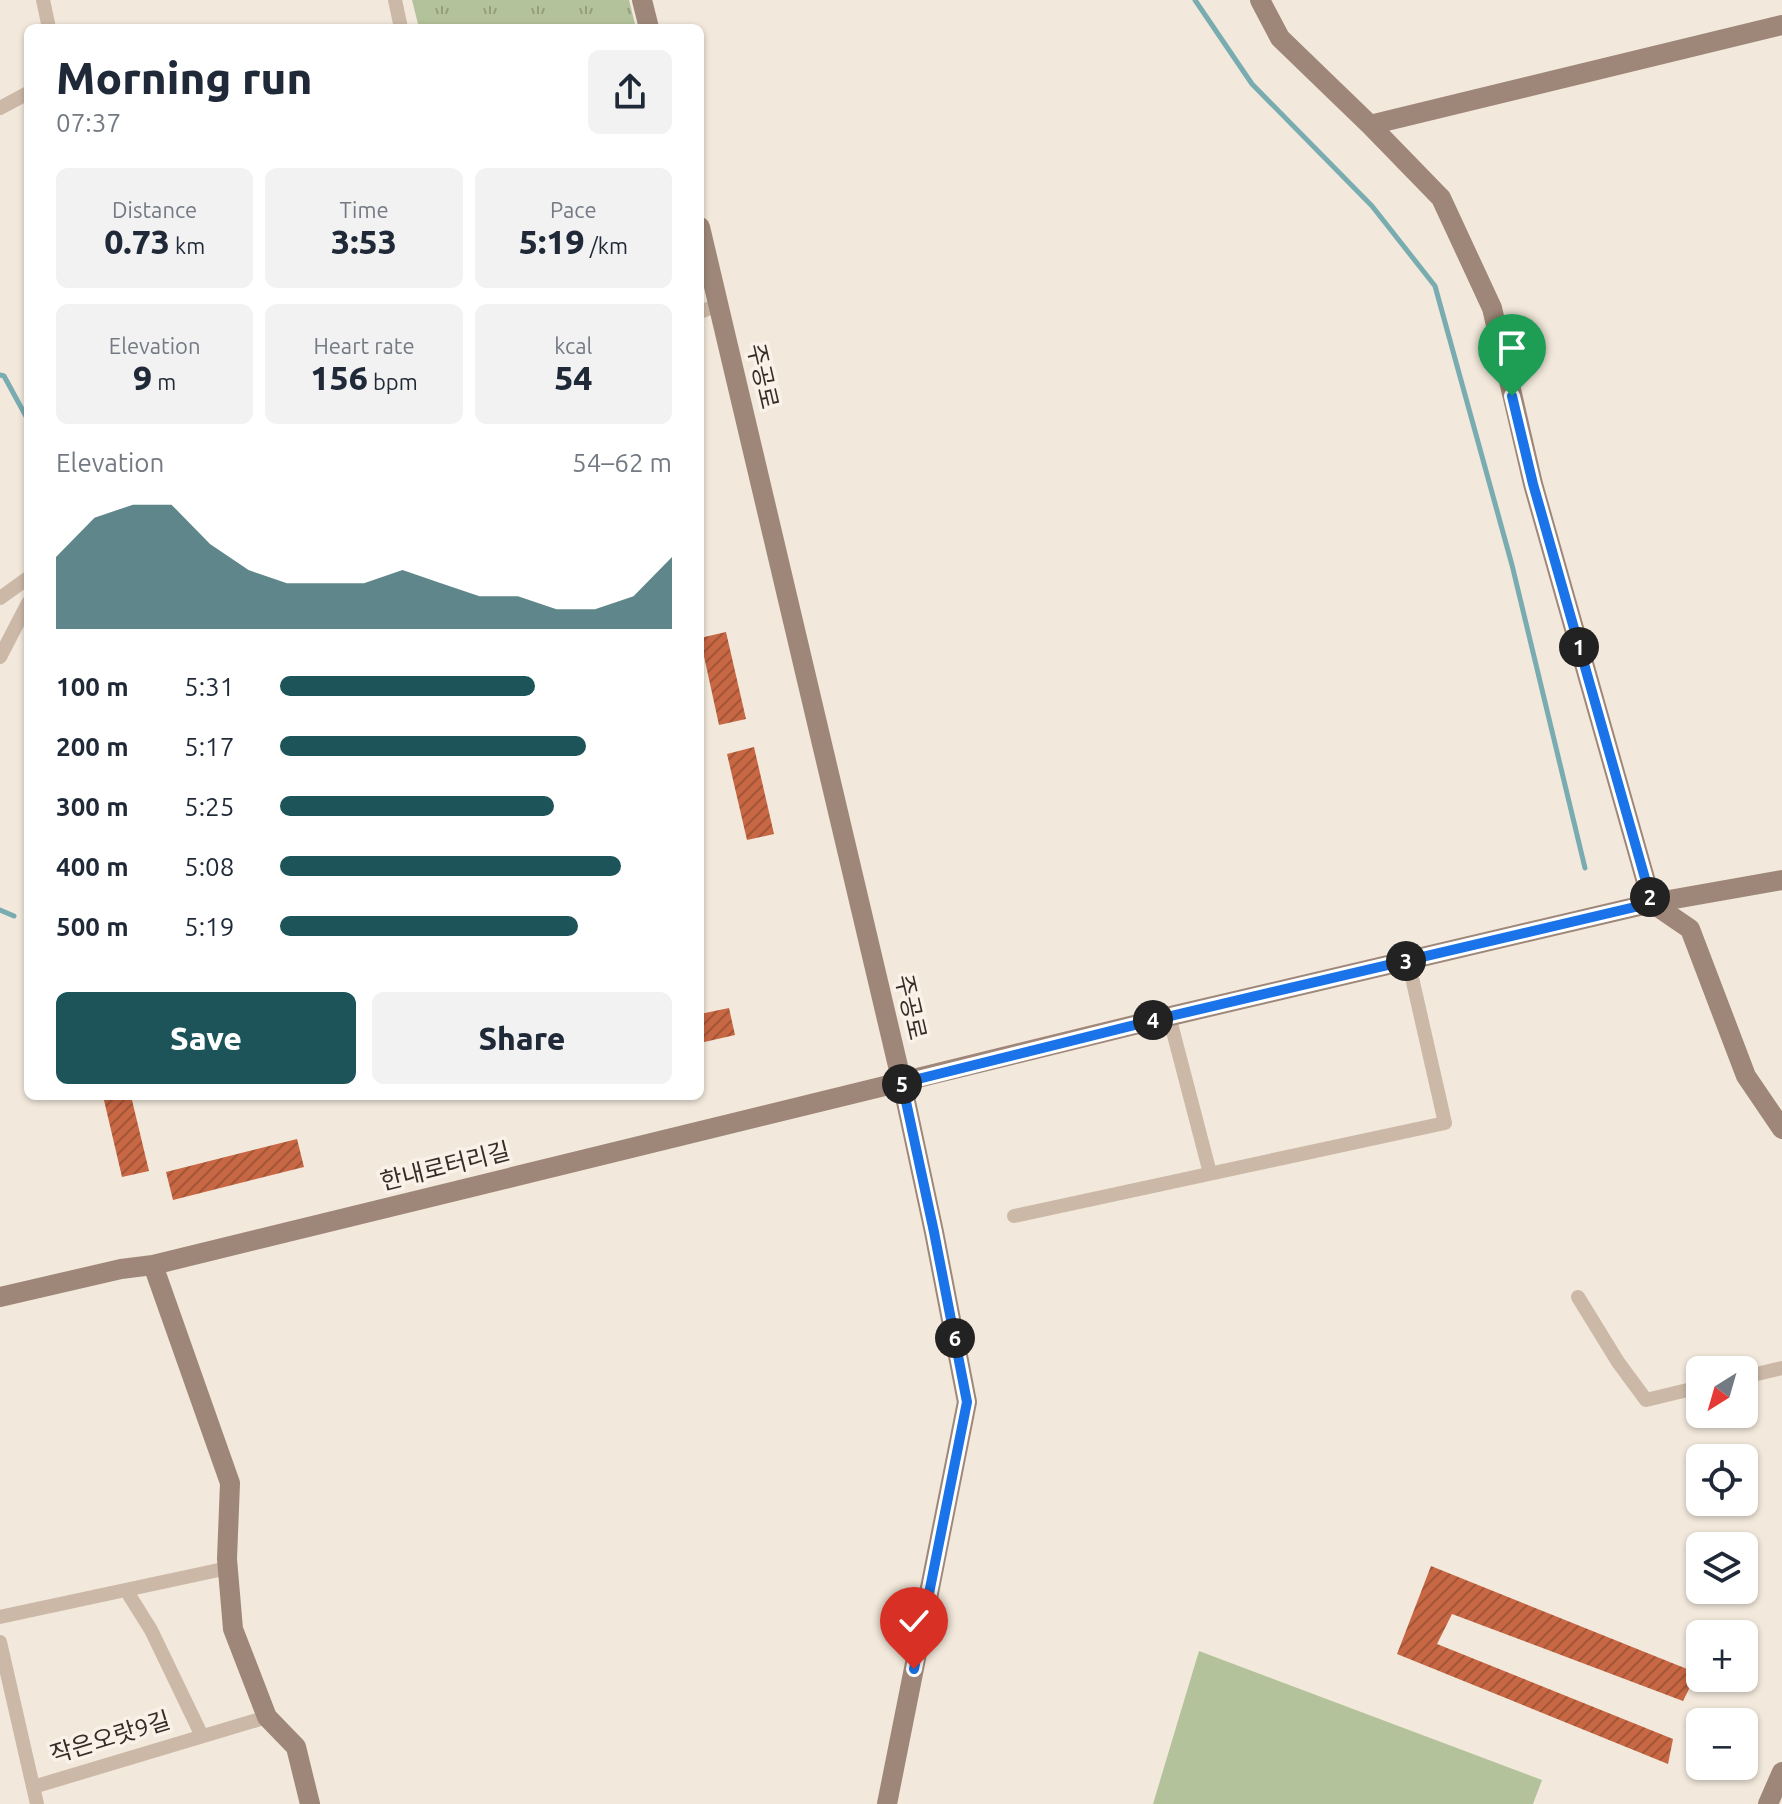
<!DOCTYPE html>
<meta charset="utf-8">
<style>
:root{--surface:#fff;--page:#f2f2f3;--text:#1f2937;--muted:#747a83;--accent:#1c5459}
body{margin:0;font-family:Ubuntu,"Noto Sans KR",sans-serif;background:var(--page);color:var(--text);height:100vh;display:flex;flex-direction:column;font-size:30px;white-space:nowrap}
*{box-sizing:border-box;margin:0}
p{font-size:26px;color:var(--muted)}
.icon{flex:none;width:44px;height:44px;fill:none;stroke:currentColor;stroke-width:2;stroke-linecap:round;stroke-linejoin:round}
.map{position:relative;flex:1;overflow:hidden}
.side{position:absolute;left:24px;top:24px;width:680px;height:1076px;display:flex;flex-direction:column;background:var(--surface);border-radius:12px;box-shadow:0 2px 6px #0004}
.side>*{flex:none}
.needle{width:52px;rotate:217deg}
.buttons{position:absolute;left:1686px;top:1356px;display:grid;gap:16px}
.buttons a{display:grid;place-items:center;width:72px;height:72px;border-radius:12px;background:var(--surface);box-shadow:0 2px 6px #0004;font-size:40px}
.pin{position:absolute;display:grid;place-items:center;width:68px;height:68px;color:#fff;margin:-82px -34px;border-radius:50% 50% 50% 0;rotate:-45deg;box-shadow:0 0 8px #0007}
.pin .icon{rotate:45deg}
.km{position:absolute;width:40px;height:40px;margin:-20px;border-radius:50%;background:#222;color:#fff;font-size:22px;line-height:40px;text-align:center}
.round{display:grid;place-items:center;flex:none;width:84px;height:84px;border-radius:12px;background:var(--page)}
.overview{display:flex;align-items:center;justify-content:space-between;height:136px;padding:0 32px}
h1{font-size:44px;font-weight:800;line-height:60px}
.figures{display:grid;grid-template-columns:repeat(3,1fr);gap:12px;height:136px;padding:8px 32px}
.figures div{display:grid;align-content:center;border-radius:12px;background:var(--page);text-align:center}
.figures b{font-size:34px;font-weight:800}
.figures small{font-size:22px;font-weight:400}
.figures p{font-size:22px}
.chart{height:224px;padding:16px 32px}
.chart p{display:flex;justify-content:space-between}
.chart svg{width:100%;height:144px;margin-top:8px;fill:var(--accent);opacity:.7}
.button{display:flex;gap:16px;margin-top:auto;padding:16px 32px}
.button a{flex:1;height:92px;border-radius:12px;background:var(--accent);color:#fff;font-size:32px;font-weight:800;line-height:92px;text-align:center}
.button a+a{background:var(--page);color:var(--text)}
ul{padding:0 32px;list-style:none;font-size:26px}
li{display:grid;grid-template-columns:128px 96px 1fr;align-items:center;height:60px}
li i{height:20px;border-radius:10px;background:var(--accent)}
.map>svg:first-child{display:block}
.park{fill:url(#park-tufts)}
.pitch{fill:#b4c29b}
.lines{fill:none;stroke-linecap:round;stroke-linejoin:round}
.stream{stroke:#79acb0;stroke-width:5}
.building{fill:url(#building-hatch)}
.street{stroke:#cbb8a7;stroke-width:14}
.secondary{stroke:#9e8778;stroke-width:20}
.route-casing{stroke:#fff;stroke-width:16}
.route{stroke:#1a73e8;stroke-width:10}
.labels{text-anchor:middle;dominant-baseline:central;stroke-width:7;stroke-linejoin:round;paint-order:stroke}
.street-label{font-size:24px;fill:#372d28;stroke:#faf2e8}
</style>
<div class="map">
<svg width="1782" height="1804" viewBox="0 0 1782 1804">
<defs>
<pattern id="park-tufts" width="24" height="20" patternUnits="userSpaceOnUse" patternTransform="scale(2)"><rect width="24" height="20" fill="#b4c29b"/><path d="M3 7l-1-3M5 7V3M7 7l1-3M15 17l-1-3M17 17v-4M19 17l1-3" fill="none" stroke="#939e7e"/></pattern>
<pattern id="building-hatch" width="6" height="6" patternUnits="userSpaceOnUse" patternTransform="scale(2)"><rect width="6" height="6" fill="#c86743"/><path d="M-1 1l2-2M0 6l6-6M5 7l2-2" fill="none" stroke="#a35538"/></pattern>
</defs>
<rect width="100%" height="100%" fill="#f2e8db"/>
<path class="park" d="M 412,0 L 629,0 L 636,28 L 419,28 Z"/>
<path class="pitch" d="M 1199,1651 L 1542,1780 L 1533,1804 L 1153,1804 Z"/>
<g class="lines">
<path class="stream" d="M 1195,0 L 1252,84 L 1372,206 L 1435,286 L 1512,565 L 1585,868
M 0,375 L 4,376 L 28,420
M 0,910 L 14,916"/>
</g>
<path class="building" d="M 726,632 L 746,719 L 719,725 L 700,638 Z
M 754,747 L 774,834 L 747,840 L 727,754 Z
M 729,1008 L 735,1035 L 700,1043 L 700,1014 Z
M 103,1096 L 131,1096 L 149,1171 L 122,1177 Z
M 297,1139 L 304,1167 L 173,1200 L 166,1172 Z
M 1431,1566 L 1697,1673 L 1683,1701 L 1452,1614 L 1437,1644 L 1673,1739 L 1668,1764 L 1397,1654 Z"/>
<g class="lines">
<path class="street" d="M 43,0 L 49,28
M 395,0 L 401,28
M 0,108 L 28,93
M 700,312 L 720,304
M 0,598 L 28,578
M 0,657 L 28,603
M 1169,1016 L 1210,1173
M 1014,1216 L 1445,1123 L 1408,960
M 1578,1297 L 1618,1362 L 1646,1400 L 1700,1387
M 1744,1377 L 1782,1368
M 126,1590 L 151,1630 L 202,1736
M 0,1617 L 228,1568
M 0,1642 L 37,1804
M 33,1787 L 267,1717"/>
<path class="secondary" d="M 642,0 L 649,28
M 1260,0 L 1280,38 L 1370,125 L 1441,198 L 1492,308 L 1533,484 L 1652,903 L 1690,929 L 1746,1076 L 1782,1129
M 1370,125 L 1782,25
M 700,227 L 902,1083 L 934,1232 L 967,1402 L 887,1804
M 153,1265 L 230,1483 L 227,1559 L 233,1629 L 267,1717 L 296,1747 L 310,1804
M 0,1297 L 121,1269 L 153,1265 L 1175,1015 L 1652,903 L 1782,880
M 1768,1804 L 1782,1772"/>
</g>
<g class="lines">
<defs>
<path id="route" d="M 914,1669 L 967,1402 L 934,1232 L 902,1083 L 1175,1015 L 1652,903 L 1533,484 L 1512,396"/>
</defs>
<use href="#route" class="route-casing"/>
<use href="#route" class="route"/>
</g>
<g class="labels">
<g class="street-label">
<text transform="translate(763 376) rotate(77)">주공로</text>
<text transform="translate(911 1007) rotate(77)">주공로</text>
<text transform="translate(445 1166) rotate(-14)">한내로터리길</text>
<text transform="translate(110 1737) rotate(-17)">작은오랏9길</text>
</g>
</g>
</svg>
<div class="buttons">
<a><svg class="needle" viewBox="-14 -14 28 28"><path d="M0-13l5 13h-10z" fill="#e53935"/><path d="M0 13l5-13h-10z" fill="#747a83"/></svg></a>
<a><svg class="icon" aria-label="locate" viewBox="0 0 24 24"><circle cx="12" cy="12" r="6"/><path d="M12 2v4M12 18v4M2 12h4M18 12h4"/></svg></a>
<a><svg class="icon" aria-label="layers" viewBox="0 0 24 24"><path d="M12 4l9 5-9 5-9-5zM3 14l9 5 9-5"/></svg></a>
<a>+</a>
<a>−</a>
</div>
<div class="pin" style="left:1512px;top:396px;background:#1e9e55"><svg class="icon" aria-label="arrive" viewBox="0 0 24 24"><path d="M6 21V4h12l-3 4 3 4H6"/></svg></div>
<div class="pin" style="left:914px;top:1669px;background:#d93025"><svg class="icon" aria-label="check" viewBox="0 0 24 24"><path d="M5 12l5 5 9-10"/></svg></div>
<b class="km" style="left:1579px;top:647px">1</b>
<b class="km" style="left:1650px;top:897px">2</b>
<b class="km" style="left:1406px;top:961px">3</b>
<b class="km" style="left:1153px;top:1020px">4</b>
<b class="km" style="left:902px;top:1084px">5</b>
<b class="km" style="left:955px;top:1338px">6</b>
<section class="side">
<div class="overview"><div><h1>Morning run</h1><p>07:37</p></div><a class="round"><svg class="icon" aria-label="share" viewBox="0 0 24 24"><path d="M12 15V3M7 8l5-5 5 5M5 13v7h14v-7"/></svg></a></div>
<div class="figures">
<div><p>Distance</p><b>0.73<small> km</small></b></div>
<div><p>Time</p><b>3:53</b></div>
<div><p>Pace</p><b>5:19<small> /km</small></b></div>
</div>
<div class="figures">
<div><p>Elevation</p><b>9<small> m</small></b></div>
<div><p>Heart rate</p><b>156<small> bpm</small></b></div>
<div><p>kcal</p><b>54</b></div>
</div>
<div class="chart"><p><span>Elevation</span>54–62 m</p>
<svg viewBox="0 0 160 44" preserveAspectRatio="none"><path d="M0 44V22L10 10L20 6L30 6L40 18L50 26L60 30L70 30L80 30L90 26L100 30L110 34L120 34L130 38L140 38L150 34L160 22V44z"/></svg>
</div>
<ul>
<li><b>100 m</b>5:31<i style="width:65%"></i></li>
<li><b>200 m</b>5:17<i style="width:78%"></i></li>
<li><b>300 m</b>5:25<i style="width:70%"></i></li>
<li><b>400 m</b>5:08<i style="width:87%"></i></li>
<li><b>500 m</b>5:19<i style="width:76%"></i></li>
</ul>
<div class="button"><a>Save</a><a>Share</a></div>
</section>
</div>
